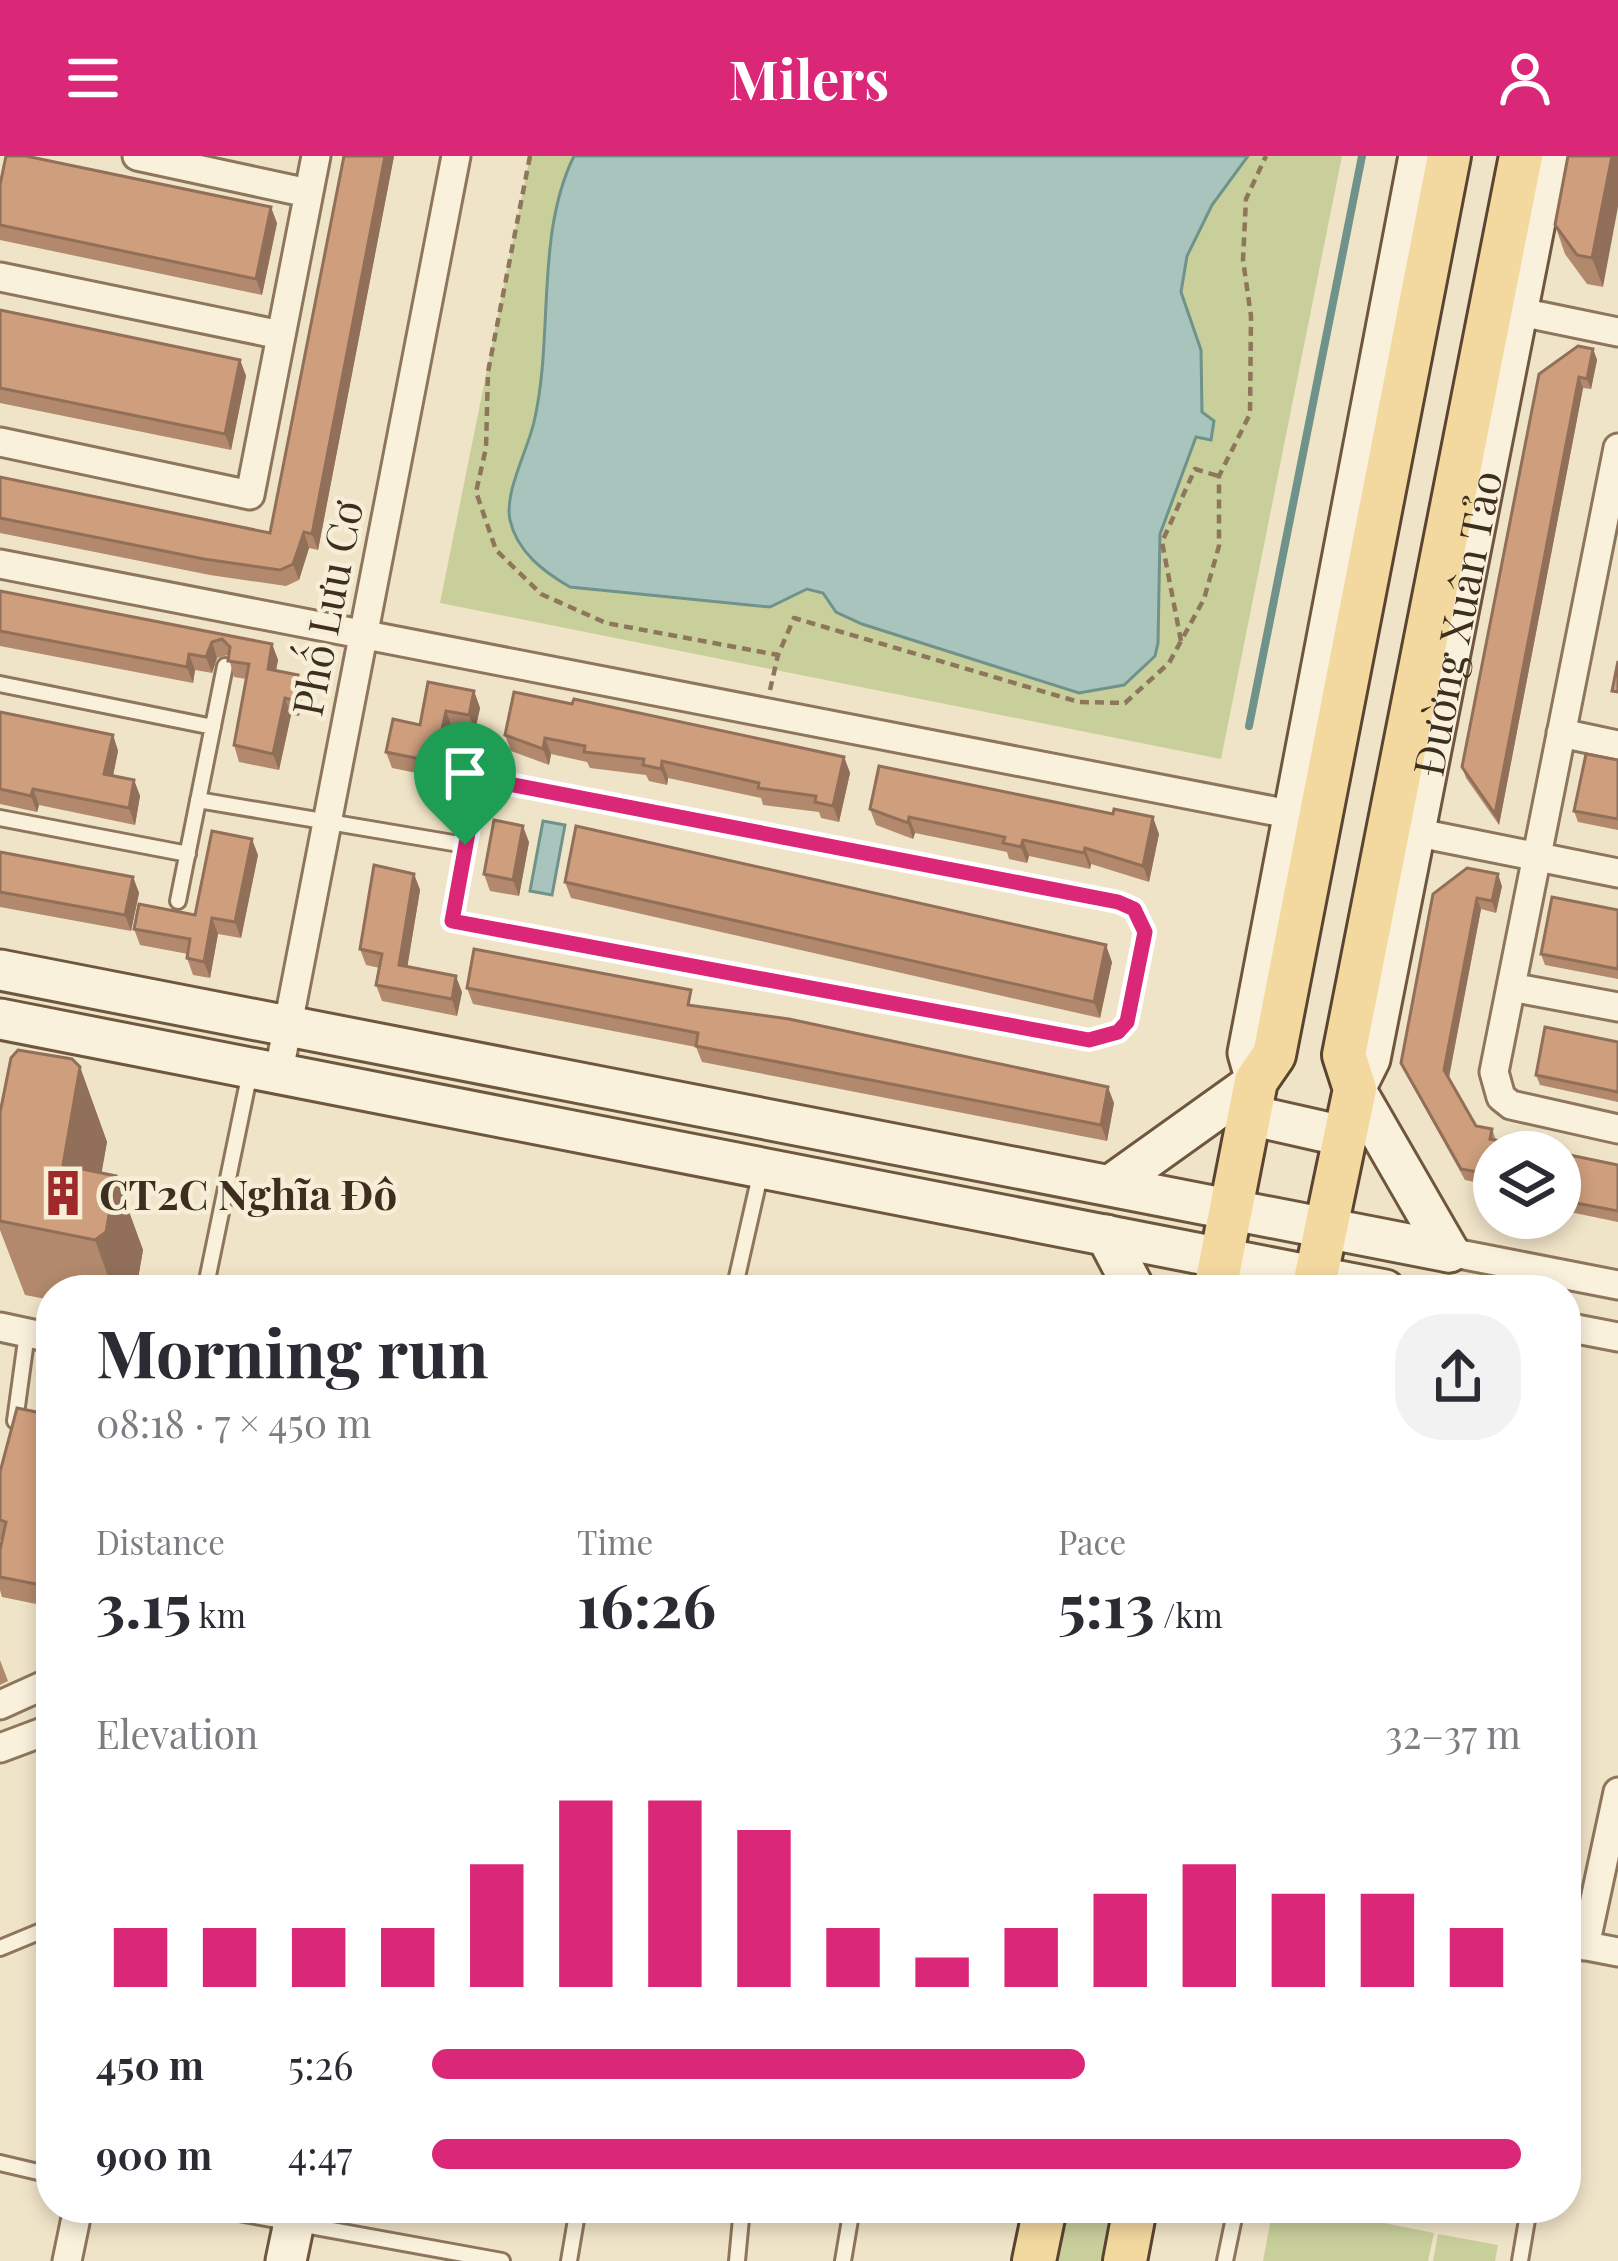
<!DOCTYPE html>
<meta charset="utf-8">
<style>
:root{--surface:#fff;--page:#f2f2f3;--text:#2b2b33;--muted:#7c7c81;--accent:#db2777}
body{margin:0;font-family:"Playfair Display",serif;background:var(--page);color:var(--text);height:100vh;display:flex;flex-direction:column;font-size:45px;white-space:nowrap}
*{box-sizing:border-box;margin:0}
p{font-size:39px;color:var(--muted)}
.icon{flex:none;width:66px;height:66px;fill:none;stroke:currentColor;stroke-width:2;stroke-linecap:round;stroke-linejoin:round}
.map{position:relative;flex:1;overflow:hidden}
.side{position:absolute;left:36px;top:1119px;width:1545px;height:948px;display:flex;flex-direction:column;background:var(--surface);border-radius:48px;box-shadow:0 6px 18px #0003}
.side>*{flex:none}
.controls{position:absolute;left:1473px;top:975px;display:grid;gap:24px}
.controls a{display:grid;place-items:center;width:108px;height:108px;border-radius:50%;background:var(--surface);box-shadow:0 6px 18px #0003;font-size:60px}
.pin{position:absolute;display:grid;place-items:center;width:102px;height:102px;color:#fff;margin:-123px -51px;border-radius:50% 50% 50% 0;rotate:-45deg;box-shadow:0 0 12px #0007}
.pin .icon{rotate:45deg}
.round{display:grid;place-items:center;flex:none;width:126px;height:126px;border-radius:48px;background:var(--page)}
.overview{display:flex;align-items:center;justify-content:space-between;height:204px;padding:0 60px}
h1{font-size:66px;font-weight:700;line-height:90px}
.stats{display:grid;grid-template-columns:repeat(3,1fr);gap:18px;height:204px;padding:12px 60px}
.stats div{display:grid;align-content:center}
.stats b{font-size:60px;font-weight:700}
.stats small{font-size:33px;font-weight:400}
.stats p{font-size:33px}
.chart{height:336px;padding:24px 60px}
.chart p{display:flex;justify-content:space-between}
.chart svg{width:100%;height:216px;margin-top:12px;stroke:var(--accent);stroke-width:6}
ul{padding:0 60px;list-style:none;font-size:39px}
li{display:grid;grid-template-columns:192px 144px 1fr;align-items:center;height:90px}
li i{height:30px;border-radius:15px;background:var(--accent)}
header{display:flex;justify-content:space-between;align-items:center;height:156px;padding:0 60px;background:var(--accent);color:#fff;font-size:54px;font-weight:700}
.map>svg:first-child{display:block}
.green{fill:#c9cf9b}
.water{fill:#a9c4bc;stroke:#6f938a;stroke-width:3}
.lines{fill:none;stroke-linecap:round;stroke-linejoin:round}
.stream{stroke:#6f938a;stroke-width:8}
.lane-casing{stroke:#8d765c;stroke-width:20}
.street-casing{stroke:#8d765c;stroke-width:33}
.secondary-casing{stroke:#6f573f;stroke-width:45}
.primary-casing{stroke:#5b4430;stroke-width:48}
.path{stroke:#8d765c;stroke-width:4.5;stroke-dasharray:9 6;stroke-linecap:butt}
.lane{stroke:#faf1dc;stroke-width:14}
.street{stroke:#faf1dc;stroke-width:27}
.secondary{stroke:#faf1dc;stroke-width:39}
.primary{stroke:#f3d9a0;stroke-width:42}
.wall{fill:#b2896c}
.shaded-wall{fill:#916f58}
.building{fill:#cf9f7d;stroke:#916f58;stroke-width:3}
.route-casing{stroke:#fff;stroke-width:24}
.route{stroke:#db2777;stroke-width:15}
.labels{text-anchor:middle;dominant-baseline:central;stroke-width:9;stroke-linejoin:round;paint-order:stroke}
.street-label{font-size:42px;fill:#3d2e20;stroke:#f7eed8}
.poi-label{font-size:42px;font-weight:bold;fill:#3d2e20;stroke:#f7eed8;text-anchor:start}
</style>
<header><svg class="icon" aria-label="menu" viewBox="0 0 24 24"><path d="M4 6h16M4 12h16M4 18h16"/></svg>Milers<svg class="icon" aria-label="person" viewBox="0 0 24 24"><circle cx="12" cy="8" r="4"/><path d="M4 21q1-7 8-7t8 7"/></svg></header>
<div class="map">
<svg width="1618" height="2105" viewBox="0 0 1618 2105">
<rect width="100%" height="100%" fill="#f0e4c8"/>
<path class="green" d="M 530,0 L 1342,0 L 1221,603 L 440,447 Z
M 1067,2052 L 1111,2052 L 1101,2105 L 1057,2105 Z
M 1273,2052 L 1309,2052 L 1434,2077 L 1428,2105 L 1263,2105 Z
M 1438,2078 L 1498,2089 L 1495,2105 L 1433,2105 Z"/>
<path class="water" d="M 574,0 L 1248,0 L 1212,49 L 1187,100 L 1181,136 L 1201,194 L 1202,256 L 1214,265 L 1211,284 L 1196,281 L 1160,378 L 1158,487 L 1155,500 L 1124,529 L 1079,537 L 862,468 L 836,456 L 823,437 L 807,433 L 770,451 L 570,431 C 544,416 517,396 510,364 C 504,337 528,293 534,266 C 554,181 535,79 574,0 Z
M 543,665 L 565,669 L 552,739 L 530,735 Z"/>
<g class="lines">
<path class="stream" d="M 1249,570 L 1362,0"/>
<defs>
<path id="lane" d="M 0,528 L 213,571
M 478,622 L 1118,746 L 1134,753 L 1145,776 L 1128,866 L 1118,876 L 1089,885 L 451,765 Z
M 198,644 L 465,689
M 0,662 L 188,698
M 178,745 L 225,510
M 205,1134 L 250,916
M 734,1134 L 761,1015
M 15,1265 L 27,1177
M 0,1792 L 51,1771
M 0,2007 L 51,2019
M 211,2052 L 502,2105
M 1488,2052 L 1528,2059
M 569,2105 L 578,2052
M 737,2105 L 742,2052
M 843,2105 L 852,2052
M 1225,2105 L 1236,2052
M 1520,2105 L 1529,2052"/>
<path id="street" d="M 137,0 L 308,37
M 0,121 L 281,179
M 1501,152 L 1618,176
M 0,286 L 250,339 L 316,0
M 1618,292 L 1494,916 L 1501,941 L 1511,949 L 1618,973
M 0,408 L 1310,662
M 1561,577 L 1618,589
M 1399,673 L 1618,717
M 1511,831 L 1618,851
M 278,920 L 456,0
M 1449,1096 L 1618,1129
M 0,1171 L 51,1182
M 1566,1171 L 1618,1181
M 0,1549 L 51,1526
M 0,1592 L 51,1573
M 1566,1786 L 1618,1796
M 1585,1790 L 1618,1636
M 67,2105 L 78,2052"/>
<g id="secondary">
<path d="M 0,814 L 1449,1096"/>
<path d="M 0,863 L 1385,1134"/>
<path d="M 1250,959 L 1343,980"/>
<path d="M 1112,1028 L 1256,925 L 1248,897 L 1419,0"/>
<path d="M 1106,1079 L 1135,1134"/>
<path id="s1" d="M 1449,1096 L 1355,933 L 1370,903 L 1548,0"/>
<path d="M 286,2105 L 297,2052"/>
</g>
<path id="primary" d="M 1215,1134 L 1256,925 L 1274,899 L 1449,0
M 1313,1134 L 1355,933 L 1344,899 L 1521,0
M 1034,2105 L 1045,2052
M 1125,2105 L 1135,2052"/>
</defs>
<use href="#lane" class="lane-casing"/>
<use href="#street" class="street-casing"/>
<use href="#secondary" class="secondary-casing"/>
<use href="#primary" class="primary-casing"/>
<path class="path" d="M 530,0 L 488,216 L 486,292 L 476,336 L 496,394 L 541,438 L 606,467 L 778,499 L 794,462 L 1079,546 L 1125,547 L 1169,507 L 1204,443 L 1219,390 L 1219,320 L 1250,258 L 1251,160 L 1243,104 L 1246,43 L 1266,0
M 1181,485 L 1162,386 L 1195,313 L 1218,320
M 770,534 L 778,499"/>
<use href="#lane" class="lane"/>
<use href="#street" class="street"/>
<use href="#secondary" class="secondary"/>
<use href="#primary" class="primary"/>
</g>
<path class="wall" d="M 344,0 L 394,0 L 318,394 L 309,392 L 299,424 L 286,430 L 210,419 L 0,377 L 0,321 L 270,377 Z
M 1568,0 L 1603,131 L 1587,128 L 1565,98 L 1555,69 Z
M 0,29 L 277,67 L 262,139 L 0,84 Z
M 0,154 L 240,204 L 246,220 L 231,294 L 0,247 Z
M 1593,193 L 1597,204 L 1591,233 L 1583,232 L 1499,669 L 1466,622 L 1462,611 L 1539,218 Z
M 0,435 L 272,488 L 278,504 L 276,515 L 298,519 L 304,535 L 299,560 L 291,559 L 279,614 L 239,606 L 234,589 L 246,523 L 234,521 L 228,499 L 217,502 L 212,517 L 195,514 L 193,527 L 0,490 Z
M 474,535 L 480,552 L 475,575 L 452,571 L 441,622 L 392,612 L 386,596 L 420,569 Z
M 0,556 L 113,579 L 118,595 L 113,620 L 134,624 L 140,640 L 135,669 L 39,649 L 37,656 L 0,648 Z
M 505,579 L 844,601 L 850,617 L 839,666 L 821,662 L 819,656 L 763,649 L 761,642 L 668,622 L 667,629 L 649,625 L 646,619 L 590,612 L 587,606 L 551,598 L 549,609 L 511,595 Z
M 1618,604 L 1618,674 L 1578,666 L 1574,655 Z
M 870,653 L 1159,678 L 1149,726 L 1091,708 L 1090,713 L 1029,700 L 1027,707 L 1009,703 L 1007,696 L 915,677 L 913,683 L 876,669 Z
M 529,686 L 519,740 L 490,735 L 484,718 Z
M 0,696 L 133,721 L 139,737 L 131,775 L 0,751 Z
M 258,699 L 241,782 L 218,778 L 210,822 L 193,819 L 187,802 L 188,798 L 140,789 L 134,773 L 195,759 Z
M 414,718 L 420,734 L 407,811 L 462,836 L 457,860 L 382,845 L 376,829 L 380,812 L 366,809 L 360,793 Z
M 565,726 L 1112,806 L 1100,862 L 571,742 Z
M 1502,730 L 1496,757 L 1481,753 L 1449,922 L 1476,970 L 1492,973 L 1496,984 L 1494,1030 L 1465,1024 L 1406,918 L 1401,907 L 1433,738 Z
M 1618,754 L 1618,823 L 1545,809 L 1541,798 Z
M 467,832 L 696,850 L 1114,947 L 1107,985 L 702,906 L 696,891 L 473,848 Z
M 1618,886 L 1618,946 L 1540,929 L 1536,919 Z
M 80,911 L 107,986 L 101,1017 L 116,1020 L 143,1094 L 136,1134 L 51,1134 L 51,1144 L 25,1139 L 0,1074 L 0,957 Z
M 1560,997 L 1618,1009 L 1618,1066 L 1560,1054 Z
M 51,1259 L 51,1451 L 2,1441 L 0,1434 L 0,1394 L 2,1384 L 0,1384 L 0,1316 Z
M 0,1504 L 8,1525 L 0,1529 Z"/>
<path class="shaded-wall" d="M 385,0 L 394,0 L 318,394 L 312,378 Z
M 1612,0 L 1618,0 L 1618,51 L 1603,131 L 1592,102 Z
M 271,51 L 277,67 L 262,139 L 256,123 Z
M 1593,193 L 1597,204 L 1591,233 L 1587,223 Z
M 240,204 L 246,220 L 231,294 L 225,278 Z
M 1579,221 L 1583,232 L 1499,669 L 1495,658 Z
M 304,376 L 309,392 L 299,424 L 293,408 Z
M 212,486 L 217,502 L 212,517 L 206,501 Z
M 272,488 L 278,504 L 273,529 L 268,513 Z
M 189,498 L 195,514 L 193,527 L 187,511 Z
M 298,519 L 304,535 L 299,560 L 293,544 Z
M 474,535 L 480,552 L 475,575 L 469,559 Z
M 285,542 L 291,559 L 279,614 L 273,598 Z
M 446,555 L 452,571 L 441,622 L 435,606 Z
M 113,579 L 118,595 L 110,634 L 104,618 Z
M 545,582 L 551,598 L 549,609 L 543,593 Z
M 844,601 L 850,617 L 839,666 L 833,650 Z
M 662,605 L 668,622 L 667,629 L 661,613 Z
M 134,624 L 140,640 L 135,669 L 129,652 Z
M 33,633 L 39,649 L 37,656 L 31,640 Z
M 909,661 L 915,677 L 913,683 L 908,667 Z
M 1153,661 L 1159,678 L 1149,726 L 1143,710 Z
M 523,670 L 529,686 L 519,740 L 513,724 Z
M 252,683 L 258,699 L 241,782 L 235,766 Z
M 1023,684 L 1029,700 L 1027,707 L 1021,691 Z
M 1085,692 L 1091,708 L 1090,713 L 1084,697 Z
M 414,718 L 420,734 L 405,825 L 399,809 Z
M 1498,718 L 1502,730 L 1496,757 L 1492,745 Z
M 133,721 L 139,737 L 131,775 L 125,759 Z
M 1477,742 L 1481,753 L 1448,925 L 1444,914 Z
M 212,762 L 218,778 L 210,822 L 204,806 Z
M 1106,789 L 1112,806 L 1100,862 L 1094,846 Z
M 456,820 L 462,836 L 457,860 L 452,843 Z
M 80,911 L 107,986 L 90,1083 L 63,1009 Z
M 1108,931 L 1114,947 L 1107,985 L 1101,969 Z
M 116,1020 L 143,1094 L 136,1134 L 113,1134 L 95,1084 Z"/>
<path class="building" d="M 6,0 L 26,0 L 271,51 L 256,123 L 0,69 L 0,29 Z
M 344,0 L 385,0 L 312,378 L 304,376 L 293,408 L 280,414 L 204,403 L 0,362 L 0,321 L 270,377 Z
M 1568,0 L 1612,0 L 1592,102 L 1577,99 L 1555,69 Z
M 0,154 L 240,204 L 225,278 L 0,232 Z
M 1578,190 L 1593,193 L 1587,223 L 1579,221 L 1495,658 L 1462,611 L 1539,218 Z
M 0,435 L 272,488 L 268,513 L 298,519 L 293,544 L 285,542 L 273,598 L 234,589 L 249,508 L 228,505 L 230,491 L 222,483 L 212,486 L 206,501 L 189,498 L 187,511 L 0,475 Z
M 1618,505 L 1618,536 L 1612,535 Z
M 428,526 L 474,535 L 469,559 L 446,555 L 435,606 L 386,596 L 393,563 L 420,569 Z
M 514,536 L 572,548 L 574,543 L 844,601 L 833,650 L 815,646 L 816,640 L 758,632 L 759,627 L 662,605 L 661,613 L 643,609 L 644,603 L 584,596 L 585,590 L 545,582 L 543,593 L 505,579 Z
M 0,556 L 113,579 L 104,618 L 134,624 L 129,652 L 33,633 L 31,640 L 0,633 Z
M 1586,598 L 1618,604 L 1618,663 L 1574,655 Z
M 879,610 L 1113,658 L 1114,653 L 1153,661 L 1143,710 L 1085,692 L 1084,697 L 1023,684 L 1021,691 L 1003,687 L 1005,681 L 909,661 L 908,667 L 870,653 Z
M 494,664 L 523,670 L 513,724 L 484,718 Z
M 576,670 L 1106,789 L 1094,846 L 565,726 Z
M 212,675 L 252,683 L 235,766 L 212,762 L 204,806 L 187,802 L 190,783 L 134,773 L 139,748 L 195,759 Z
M 0,696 L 133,721 L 125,759 L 0,736 Z
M 374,709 L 414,718 L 399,809 L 456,820 L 452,843 L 376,829 L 382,798 L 360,793 Z
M 1467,712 L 1498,718 L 1492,745 L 1477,742 L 1444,914 L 1476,970 L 1492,973 L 1490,983 L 1554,996 L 1494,996 L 1494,1019 L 1461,1013 L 1401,907 L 1433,738 Z
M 1552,741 L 1618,754 L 1618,813 L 1541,798 Z
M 474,793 L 691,834 L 688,849 L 789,863 L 1108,931 L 1101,969 L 696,890 L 698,877 L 467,832 Z
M 1545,871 L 1618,886 L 1618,936 L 1536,919 Z
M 18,894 L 72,903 L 80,911 L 63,1009 L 116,1020 L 106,1076 L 95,1084 L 0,1065 L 0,957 L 11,902 Z
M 1560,997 L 1618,1009 L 1618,1055 L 1560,1044 Z
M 17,1252 L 51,1259 L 51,1431 L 0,1421 L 0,1394 L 6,1366 L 0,1364 L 0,1316 Z"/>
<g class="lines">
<defs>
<path id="route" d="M 478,622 L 1118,746 L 1134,753 L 1145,776 L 1127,866 L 1118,876 L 1089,884 L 452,765 Z"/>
</defs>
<use href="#route" class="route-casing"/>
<use href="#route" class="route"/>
</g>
<defs>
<symbol id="building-bare" viewBox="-9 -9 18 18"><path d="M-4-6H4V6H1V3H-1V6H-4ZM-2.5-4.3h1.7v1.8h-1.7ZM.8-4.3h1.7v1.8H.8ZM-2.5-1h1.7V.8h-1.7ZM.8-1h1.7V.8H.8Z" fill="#9e2a2b" stroke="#f7eed8" stroke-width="2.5" paint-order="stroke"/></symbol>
</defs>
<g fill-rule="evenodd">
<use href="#building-bare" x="30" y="1004" width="66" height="66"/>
</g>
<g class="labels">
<g class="street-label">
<text transform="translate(326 452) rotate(-79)">Phố Lưu Cơ</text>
<text stroke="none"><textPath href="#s1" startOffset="666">Đường Xuân Tảo</textPath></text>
</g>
<g class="poi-label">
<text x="99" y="1037">CT2C Nghĩa Đô</text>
</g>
</g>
</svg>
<div class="controls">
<a><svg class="icon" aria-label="layers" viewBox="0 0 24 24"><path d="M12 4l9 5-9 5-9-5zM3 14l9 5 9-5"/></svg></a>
</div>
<div class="pin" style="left:465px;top:689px;background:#1e9e55"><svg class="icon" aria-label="arrive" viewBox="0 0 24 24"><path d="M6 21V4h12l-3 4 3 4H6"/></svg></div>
<section class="side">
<div class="overview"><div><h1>Morning run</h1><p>08:18 · 7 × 450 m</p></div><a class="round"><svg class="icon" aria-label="share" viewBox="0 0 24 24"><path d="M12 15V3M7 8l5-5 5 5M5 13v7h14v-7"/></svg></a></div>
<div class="stats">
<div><p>Distance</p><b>3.15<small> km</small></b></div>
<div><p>Time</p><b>16:26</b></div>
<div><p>Pace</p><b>5:13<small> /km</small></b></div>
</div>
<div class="chart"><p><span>Elevation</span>32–37 m</p>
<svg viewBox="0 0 160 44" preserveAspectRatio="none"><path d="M5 44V32M15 44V32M25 44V32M35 44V32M45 44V19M55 44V6M65 44V6M75 44V12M85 44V32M95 44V38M105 44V32M115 44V25M125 44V19M135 44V25M145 44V25M155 44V32"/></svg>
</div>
<ul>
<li><b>450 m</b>5:26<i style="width:60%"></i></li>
<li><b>900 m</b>4:47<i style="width:100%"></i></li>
</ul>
</section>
</div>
